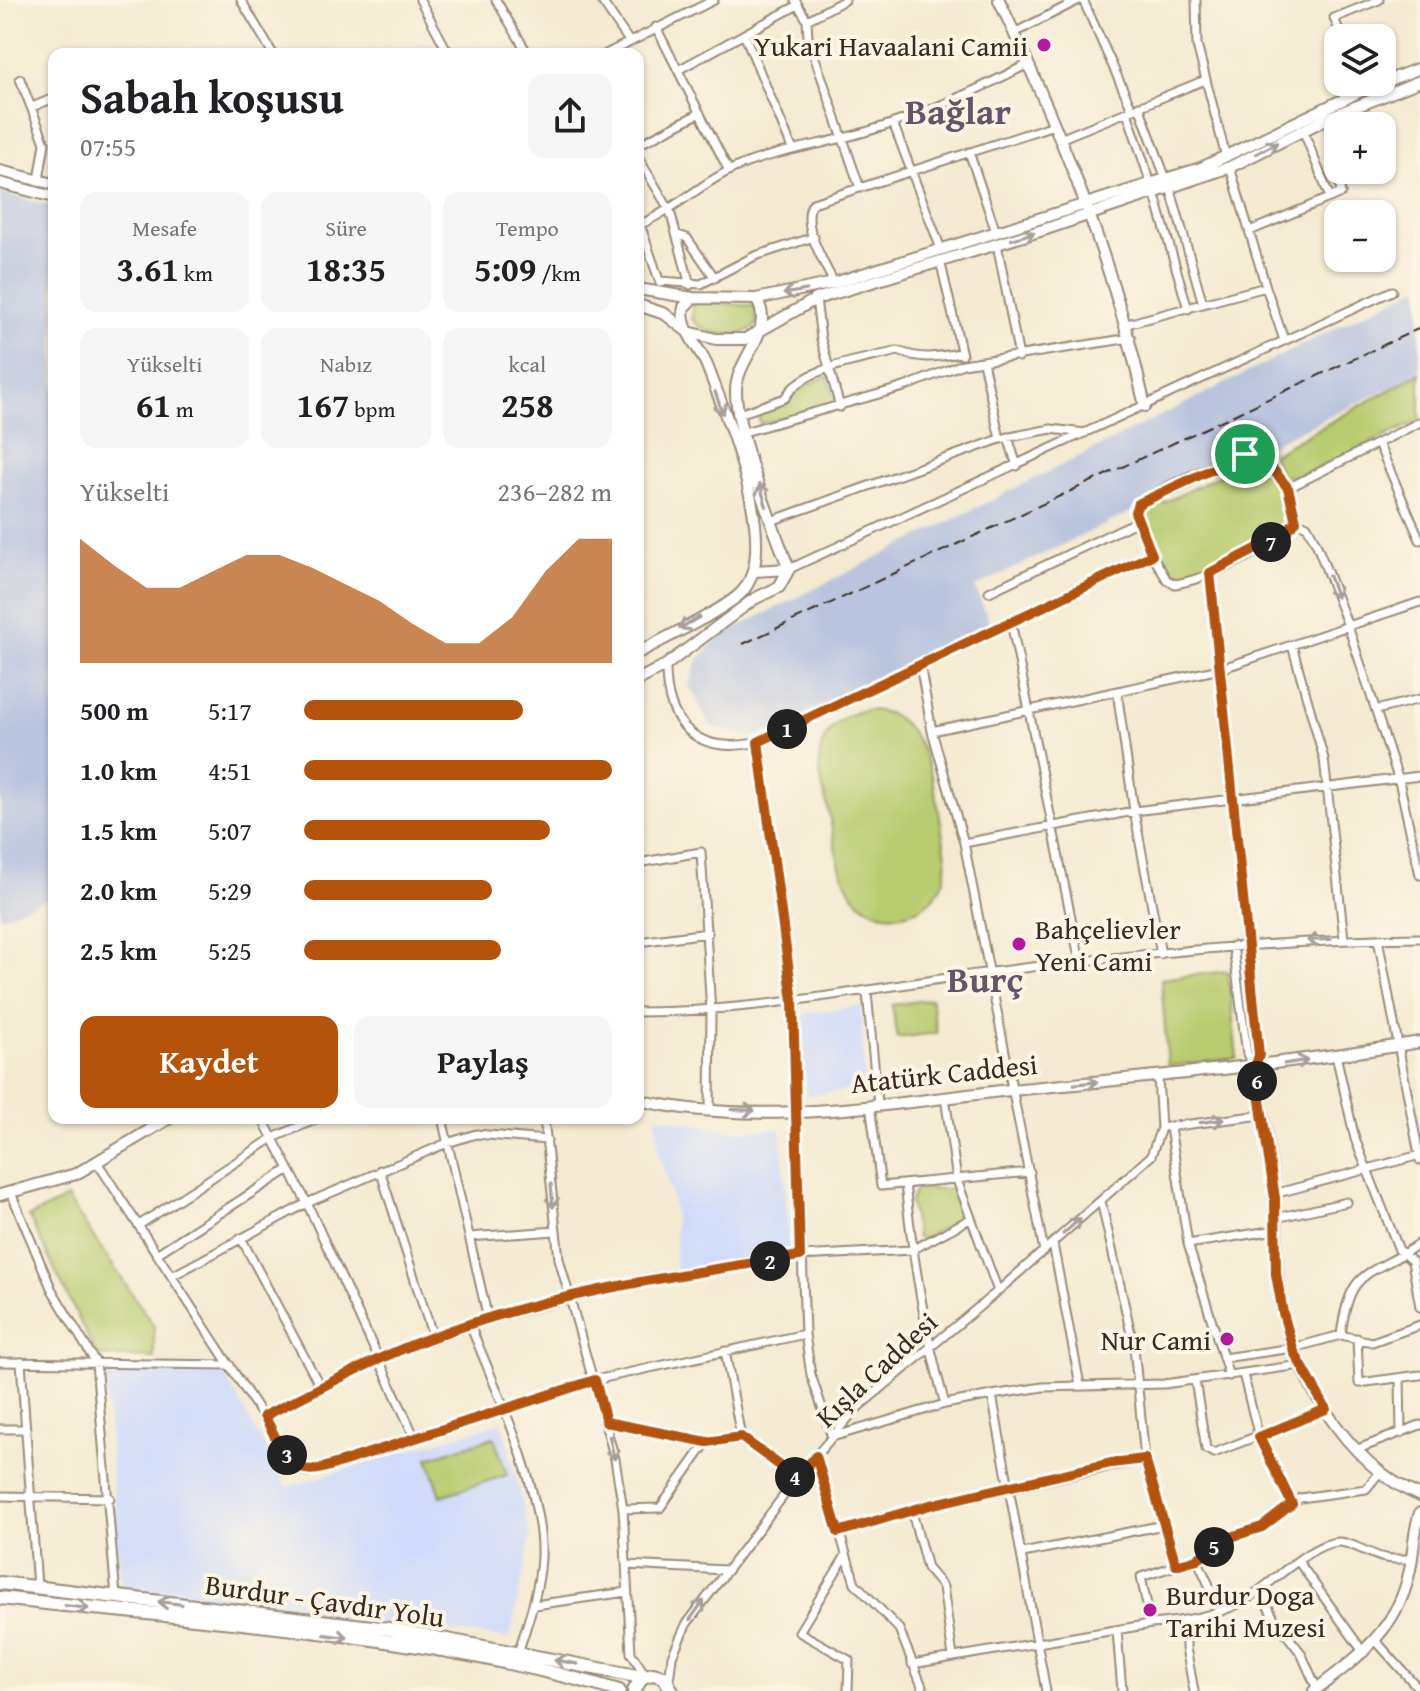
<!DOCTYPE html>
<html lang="tr">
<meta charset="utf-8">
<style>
:root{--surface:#fff;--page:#f6f6f6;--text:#202124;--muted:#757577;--accent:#b45309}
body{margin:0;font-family:"Gentium Book Plus",serif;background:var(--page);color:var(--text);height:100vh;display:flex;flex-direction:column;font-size:30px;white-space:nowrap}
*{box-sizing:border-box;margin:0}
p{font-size:26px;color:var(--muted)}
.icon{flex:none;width:44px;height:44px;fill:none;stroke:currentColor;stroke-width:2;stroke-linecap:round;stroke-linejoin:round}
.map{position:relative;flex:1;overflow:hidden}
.sheet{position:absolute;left:48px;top:48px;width:596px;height:1076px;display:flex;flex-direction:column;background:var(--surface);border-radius:16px;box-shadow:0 2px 6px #0004}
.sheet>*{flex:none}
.fabs{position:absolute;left:1324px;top:24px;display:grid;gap:16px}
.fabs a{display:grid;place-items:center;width:72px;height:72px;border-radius:16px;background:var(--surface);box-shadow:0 2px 6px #0004;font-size:40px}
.pin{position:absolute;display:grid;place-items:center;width:68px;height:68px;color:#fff;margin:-34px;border:4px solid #fff;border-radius:50%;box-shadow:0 2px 8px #0007}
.km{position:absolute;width:40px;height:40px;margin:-20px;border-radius:50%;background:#222;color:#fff;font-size:22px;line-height:40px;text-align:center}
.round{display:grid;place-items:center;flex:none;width:84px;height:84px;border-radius:16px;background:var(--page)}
.head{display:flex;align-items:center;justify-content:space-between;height:136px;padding:0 32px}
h1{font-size:44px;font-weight:700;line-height:60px}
.stats{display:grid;grid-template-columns:repeat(3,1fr);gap:12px;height:136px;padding:8px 32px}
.stats div{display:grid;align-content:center;border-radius:16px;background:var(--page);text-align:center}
.stats b{font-size:34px;font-weight:700}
.stats small{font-size:22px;font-weight:400}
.stats p{font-size:22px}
.chart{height:224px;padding:16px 32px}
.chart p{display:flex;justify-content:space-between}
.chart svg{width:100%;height:144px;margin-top:8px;fill:var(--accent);opacity:.7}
.button{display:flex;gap:16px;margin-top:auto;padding:16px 32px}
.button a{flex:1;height:92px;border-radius:16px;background:var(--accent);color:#fff;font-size:32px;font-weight:700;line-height:92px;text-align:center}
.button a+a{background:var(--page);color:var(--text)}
ul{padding:0 32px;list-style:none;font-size:26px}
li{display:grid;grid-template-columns:128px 96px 1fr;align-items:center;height:60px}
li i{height:20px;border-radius:10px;background:var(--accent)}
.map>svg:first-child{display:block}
.built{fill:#cfdafa}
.industrial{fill:#bac4de}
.green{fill:#b8cb6e;stroke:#7a7a46;stroke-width:2}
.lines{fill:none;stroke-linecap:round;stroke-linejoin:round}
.street-casing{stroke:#988a78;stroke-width:11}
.secondary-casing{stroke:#988a78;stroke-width:14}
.highway-casing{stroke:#988a78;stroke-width:16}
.street{stroke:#fff;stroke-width:7}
.secondary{stroke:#fff;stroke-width:10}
.highway{stroke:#fff;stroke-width:12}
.rail{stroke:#3b2a1e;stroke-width:2;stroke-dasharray:12 6;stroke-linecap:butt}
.oneway{stroke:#a79f9a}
.route-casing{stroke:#fff;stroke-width:16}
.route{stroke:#b45309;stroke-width:10}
.poi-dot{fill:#b5179e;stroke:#fcf5e5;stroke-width:3}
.labels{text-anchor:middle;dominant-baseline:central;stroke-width:8;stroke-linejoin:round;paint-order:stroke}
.poi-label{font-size:28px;fill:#3b2a1e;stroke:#fcf5e5;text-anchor:end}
.street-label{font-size:28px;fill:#3b2a1e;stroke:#fcf5e5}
.district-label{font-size:36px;font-weight:bold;fill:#645568;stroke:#fcf5e5}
</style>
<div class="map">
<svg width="1420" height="1691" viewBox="0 0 1420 1691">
<rect width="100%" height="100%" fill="#fcf5e5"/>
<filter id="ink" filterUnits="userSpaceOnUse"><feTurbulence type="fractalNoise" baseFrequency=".0125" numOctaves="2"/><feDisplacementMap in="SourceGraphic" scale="16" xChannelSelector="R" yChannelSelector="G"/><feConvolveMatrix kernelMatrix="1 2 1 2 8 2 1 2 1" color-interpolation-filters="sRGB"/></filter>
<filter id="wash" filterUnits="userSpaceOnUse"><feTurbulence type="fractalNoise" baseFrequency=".006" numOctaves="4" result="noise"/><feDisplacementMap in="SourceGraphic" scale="32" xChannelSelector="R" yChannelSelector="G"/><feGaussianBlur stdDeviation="1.8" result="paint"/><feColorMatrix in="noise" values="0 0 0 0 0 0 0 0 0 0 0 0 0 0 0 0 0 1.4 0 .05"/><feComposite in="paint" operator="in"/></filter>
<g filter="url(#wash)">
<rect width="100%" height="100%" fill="#f4ead1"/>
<path class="built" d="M 861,1006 L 865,1088 L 806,1096 L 801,1018 L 807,1013 Z
M 656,1116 L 733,1131 L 781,1129 L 789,1250 L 676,1272 L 674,1206 L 659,1153 Z
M 104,1371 L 224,1374 L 287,1487 L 502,1422 L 531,1537 L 510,1639 L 121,1589 Z"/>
<path class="industrial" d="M 0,193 L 54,206 L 54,896 L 0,917 Z
M 1420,286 L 1420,373 L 975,587 L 990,624 L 877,681 L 751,738 L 711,727 L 689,685 L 698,660 L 718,637 Z"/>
<path class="green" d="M 698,302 L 755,306 L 757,325 C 739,340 708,337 692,319 L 692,306 Z
M 1420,373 L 1420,420 L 1303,475 L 1282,477 L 1271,455 Z
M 828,376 L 836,404 L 760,424 L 757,413 C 784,402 801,385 828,376 Z
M 1254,458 C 1274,468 1284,492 1291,512 L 1284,529 L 1188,576 C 1161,568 1155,544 1144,521 L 1147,511 Z
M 865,710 C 932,706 937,806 946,855 C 948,874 942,892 926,904 C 915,913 899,916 885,914 C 839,906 837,851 829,814 C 825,793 815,769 821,748 C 827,727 844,714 865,710 Z
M 1228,971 L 1237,1058 L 1168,1066 L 1161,979 Z
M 931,999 L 937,1033 L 897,1038 L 892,1005 Z
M 916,1189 L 951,1189 L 964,1215 L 923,1239 L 917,1238 L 910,1202 Z
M 67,1198 L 154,1326 L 154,1358 L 97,1356 L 29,1217 Z
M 494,1437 L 507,1475 L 441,1496 L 428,1458 Z"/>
</g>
<g filter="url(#ink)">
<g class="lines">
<defs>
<path id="street" d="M 241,0 L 273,54
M 420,0 L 449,54
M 496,0 L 528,54
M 601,0 L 629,41
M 795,0 L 807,20 L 845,0
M 1083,0 L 1132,109
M 1196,0 L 1197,45 L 1226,157
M 807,20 L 808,38 L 860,188
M 656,27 L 729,171
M 1014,33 L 1079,0
M 744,34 L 792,148
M 1342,38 L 1334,18 L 1379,0
M 606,54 L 714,0
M 678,70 L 798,5
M 20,79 L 45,143 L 39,180
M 1139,106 L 1166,179
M 32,107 L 54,98
M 1127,112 L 1151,184
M 893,123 L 941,249
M 1303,130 L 1330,198
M 1060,139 L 1205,80
M 638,145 L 700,113
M 969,152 L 996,232
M 638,157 L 670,211 L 690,285
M 1230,167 L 1266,287
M 1170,187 L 1203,304
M 1154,192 L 1188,309
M 638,218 L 660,283
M 641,224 C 678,208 709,176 747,163 C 785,149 826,144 865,132 C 922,116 975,91 1028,64
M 1252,230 L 1341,193 L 1328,118
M 678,235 L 687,238 L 715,278
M 997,244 L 1019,357
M 940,260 L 962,355
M 660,281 L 701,284 L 755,256 L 814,237
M 834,283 C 825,264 799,223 813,203 L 1054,125
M 816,299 L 821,339 L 840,407
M 1127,324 L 1266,287 L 1284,340
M 983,362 L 1000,439
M 739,414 L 785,398 C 803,366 864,360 898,351 C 921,360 937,357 961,353
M 744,432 L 904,387 L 963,364 L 1131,338
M 1008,437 L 1017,466
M 1378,443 L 1420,540
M 771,521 L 1000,439 L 1051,429 L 1085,433
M 1296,521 L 1307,526 L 1316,543 L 1348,626 L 1399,781 L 1420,875
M 1152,555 L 1135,512 C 1143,491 1236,455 1260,453 L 1288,488 L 1420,422
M 789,569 L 1392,291
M 1210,573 L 1259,1055 L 1256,1066
M 989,592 L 1138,521
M 1011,622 L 1080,962
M 1292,645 L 1324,759 L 1344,939
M 666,665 C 665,725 698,756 758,742 L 1152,555 L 1167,580 L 1175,584 C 1212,578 1272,548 1296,521 L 1288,488
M 920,665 L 932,731 L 964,843 L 1044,1251
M 1117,691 L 1134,811 L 1161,954
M 1376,710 L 1420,699
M 932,731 L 1220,669 L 1420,602
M 758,742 L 793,1001 L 805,1334 L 811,1375 L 832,1437 L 945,1404 L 992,1395 L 1043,1387 L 1164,1384 L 1301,1365
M 964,843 L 1134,811 L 1420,776
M 638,863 L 701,852 L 711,1012 L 710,1109
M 1378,939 L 1420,1160
M 638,942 L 708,933
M 1233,946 L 1247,1054 L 1254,1066
M 867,993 L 878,1104
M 638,1012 C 761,1012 872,987 992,972 C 1134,954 1277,940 1420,938
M 1336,1055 L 1355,1139 L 1399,1250 L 1412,1261 L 1420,1307
M 945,1097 L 957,1180 L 998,1291
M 870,1105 L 881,1186 L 1030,1172
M 262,1118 L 307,1203 L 415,1438
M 442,1118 L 488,1319
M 544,1118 L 559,1259 L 615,1459 L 623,1509 L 631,1653 L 646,1676
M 1167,1127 L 1262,1115
M 1170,1127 L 1188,1244 L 1229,1376
M 97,1162 L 297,1469 L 308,1472 L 323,1468 L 595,1380 L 805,1334
M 380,1170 L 433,1337
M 905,1184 C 913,1259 924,1331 945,1404
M 11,1193 L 52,1290 L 96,1363 L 116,1597
M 1274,1194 L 1420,1155
M 1101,1201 L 1134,1347 L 1145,1459 L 1176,1565
M 1276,1218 L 1347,1202
M 139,1225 L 273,1138 L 319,1118
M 469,1237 L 556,1231
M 241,1238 L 321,1388
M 1053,1244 L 1080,1385
M 1188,1244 L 1276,1230
M 158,1253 L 289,1169
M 174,1275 L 307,1203 L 447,1143 L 476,1134 L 547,1140
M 470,1325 C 495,1387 544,1491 541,1558 C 539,1591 528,1622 518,1653
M 1341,1335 C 1350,1263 1370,1279 1420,1243
M 1357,1338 L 1359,1383 L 1420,1375
M 725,1351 L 741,1437 L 797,1478
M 1223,1358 L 1293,1348 L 1341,1335 L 1372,1342 L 1420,1325
M 0,1362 L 230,1365
M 21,1362 L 37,1587
M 1243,1374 L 1259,1437 L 1292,1504
M 1400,1378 L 1401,1433
M 1195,1380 L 1206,1449 L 1214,1453 L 1326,1409
M 992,1395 L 1046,1691
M 264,1416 L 380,1358 L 488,1319 L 651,1278 L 800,1256 L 912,1250 L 970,1219
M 606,1422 L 707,1442 L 741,1437
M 0,1429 L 26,1429
M 1358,1449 L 1420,1425
M 816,1456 L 855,1583 L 899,1629 L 924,1691
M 0,1496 L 110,1498
M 623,1509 L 660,1508 L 707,1442
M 912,1512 L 927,1568 L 943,1587 L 953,1657
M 838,1532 L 930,1505 L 1145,1459
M 1023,1553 L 1164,1525
M 846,1555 L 799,1632 L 849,1660 L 848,1691
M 1197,1559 L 1228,1538 L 1262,1527 L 1300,1498 L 1366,1489 L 1380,1472
M 1298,1561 L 1364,1653
M 627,1565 L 726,1570
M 1261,1592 L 1273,1617 L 1301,1653 L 1317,1689
M 534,1605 L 627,1592
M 1186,1622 L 1186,1648 L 1194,1691
M 1151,1624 L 1141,1577 L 1197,1559 L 1220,1609
M 1117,1631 L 1122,1691
M 1376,1641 L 1420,1690
M 912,1664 L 1151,1624 C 1182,1622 1212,1617 1240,1603 C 1267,1590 1310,1541 1340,1542 C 1352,1543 1368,1553 1381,1557 C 1390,1560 1401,1559 1411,1559
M 669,1681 L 672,1656 L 686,1625 L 797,1478 L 856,1409 L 998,1291 L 1151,1156 L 1161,1128 L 1158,1077"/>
<path id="secondary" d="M 999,0 C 1062,135 1113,260 1145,406
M 0,171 L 54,184
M 0,183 L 54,197
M 638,289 L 693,298 L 756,299 L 834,283 L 1201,168 L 1363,90 L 1420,68
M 638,305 L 665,314 L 688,332 L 716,339 L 745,339 L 816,299 L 1043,230 L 1230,167 L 1328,118 L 1420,81
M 753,571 L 789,569
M 638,653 C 666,637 715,615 739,595 C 785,553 726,417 708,368 C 701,348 679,330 684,307 L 693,298
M 638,680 L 666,665 L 754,599 L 779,587 L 789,569 C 773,526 736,435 736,391 C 736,358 777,330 756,299
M 1255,1068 C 1262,1112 1271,1156 1275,1201 C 1278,1231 1274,1262 1279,1292 C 1291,1371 1345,1463 1420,1496
M 638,1100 C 759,1128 890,1103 1011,1090 C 1148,1077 1284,1065 1420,1042
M 0,1195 L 76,1174 L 170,1118
M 1314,1691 C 1357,1658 1397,1630 1409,1574 C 1414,1553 1413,1533 1420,1513"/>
<path id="highway" d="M 0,1583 L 389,1629 L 642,1677
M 0,1598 C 202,1621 424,1632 619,1691
M 634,1691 L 642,1677 L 653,1674 L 664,1677 L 672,1691"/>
</defs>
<use href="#street" class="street-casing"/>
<use href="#secondary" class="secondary-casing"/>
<use href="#highway" class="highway-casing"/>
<use href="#street" class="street"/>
<use href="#secondary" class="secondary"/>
<use href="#highway" class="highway"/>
<path class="rail" d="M 743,644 L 1420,328"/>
</g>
<defs><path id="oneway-shaft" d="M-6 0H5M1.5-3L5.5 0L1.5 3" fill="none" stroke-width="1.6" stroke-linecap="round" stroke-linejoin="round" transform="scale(2)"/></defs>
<g class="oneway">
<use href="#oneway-shaft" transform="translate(1267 148) rotate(-28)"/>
<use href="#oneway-shaft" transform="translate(1023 236) rotate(-17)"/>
<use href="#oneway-shaft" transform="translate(795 292) rotate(170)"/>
<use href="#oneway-shaft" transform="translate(719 403) rotate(71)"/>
<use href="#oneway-shaft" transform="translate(763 495) rotate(-107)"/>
<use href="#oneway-shaft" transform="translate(1333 587) rotate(69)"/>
<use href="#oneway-shaft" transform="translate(689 623) rotate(150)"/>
<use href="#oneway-shaft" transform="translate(1319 940) rotate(177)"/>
<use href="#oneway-shaft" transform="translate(1296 1062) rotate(-9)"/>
<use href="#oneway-shaft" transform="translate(1086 1083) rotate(-5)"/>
<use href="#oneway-shaft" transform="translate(743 1110) rotate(2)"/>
<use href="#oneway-shaft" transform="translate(1212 1121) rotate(-8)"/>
<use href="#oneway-shaft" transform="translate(552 1196) rotate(85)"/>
<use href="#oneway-shaft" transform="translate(1072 1226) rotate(-42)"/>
<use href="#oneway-shaft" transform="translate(612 1448) rotate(77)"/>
<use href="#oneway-shaft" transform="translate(170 1603) rotate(-173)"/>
<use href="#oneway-shaft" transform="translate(77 1607) rotate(7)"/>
<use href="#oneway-shaft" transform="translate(697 1610) rotate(-54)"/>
<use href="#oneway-shaft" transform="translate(336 1636) rotate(7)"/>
<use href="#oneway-shaft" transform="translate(566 1662) rotate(-170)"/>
</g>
</g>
<g class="lines" filter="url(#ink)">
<defs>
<path id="route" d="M 1260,453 L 1288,488 L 1296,521 L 1283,535 L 1210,573 L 1259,1055 L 1255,1068 L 1275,1198 L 1276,1274 L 1283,1313 L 1294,1352 L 1326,1409 L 1259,1437 L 1292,1504 L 1262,1527 L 1228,1538 L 1197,1559 L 1176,1565 L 1145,1459 L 1111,1463 L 930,1505 L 838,1532 L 816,1456 L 797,1478 L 741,1437 L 707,1442 L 606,1422 L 595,1380 L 323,1468 C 285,1478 281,1443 264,1416 C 319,1389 373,1359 430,1338 C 548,1293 676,1275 800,1256 L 793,1001 L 758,742 L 1152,555 L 1135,512 L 1138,504 L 1245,454 Z"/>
</defs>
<use href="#route" class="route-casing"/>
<use href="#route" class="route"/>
</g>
<g class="poi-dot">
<circle cx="1044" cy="45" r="8"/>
<circle cx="1019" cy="944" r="8"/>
<circle cx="1227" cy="1339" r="8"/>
<circle cx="1150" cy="1610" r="8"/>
</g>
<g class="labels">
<g class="poi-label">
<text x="1028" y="45">Yukari Havaalani Camii</text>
<text x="1035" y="928" text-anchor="start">Bahçelievler<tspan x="1035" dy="32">Yeni Cami</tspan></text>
<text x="1211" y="1339">Nur Cami</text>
<text x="1166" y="1594" text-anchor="start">Burdur Doga<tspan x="1166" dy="32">Tarihi Muzesi</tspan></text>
</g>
<g class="street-label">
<text transform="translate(944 1073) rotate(-6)">Atatürk Caddesi</text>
<text transform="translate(876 1369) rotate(-43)">Kışla Caddesi</text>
<text transform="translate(325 1600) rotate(8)">Burdur - Çavdır Yolu</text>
</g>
<g class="district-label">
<text x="958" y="110">Bağlar</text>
<text x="985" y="978">Burç</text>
</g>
</g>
</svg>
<div class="fabs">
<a><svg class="icon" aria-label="layers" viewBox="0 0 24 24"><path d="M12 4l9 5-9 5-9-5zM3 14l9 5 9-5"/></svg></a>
<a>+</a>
<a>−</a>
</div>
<div class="pin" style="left:1245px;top:454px;background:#1e9e55"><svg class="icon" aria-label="arrive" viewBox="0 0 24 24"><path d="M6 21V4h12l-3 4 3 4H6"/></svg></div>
<b class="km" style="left:787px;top:729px">1</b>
<b class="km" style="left:770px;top:1261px">2</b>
<b class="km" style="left:287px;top:1455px">3</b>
<b class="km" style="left:795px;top:1477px">4</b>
<b class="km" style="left:1214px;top:1547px">5</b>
<b class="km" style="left:1257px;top:1081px">6</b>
<b class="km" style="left:1271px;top:542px">7</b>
<section class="sheet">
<div class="head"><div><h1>Sabah koşusu</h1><p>07:55</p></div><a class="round"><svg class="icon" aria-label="share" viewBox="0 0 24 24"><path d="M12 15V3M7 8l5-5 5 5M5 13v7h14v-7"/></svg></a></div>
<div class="stats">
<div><p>Mesafe</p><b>3.61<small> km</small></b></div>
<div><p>Süre</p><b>18:35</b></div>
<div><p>Tempo</p><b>5:09<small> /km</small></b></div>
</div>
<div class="stats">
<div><p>Yükselti</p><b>61<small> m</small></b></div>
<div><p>Nabız</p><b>167<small> bpm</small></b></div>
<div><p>kcal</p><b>258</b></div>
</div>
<div class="chart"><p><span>Yükselti</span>236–282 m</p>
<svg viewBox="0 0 160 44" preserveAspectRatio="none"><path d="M0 44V6L10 14L20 21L30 21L40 16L50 11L60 11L70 15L80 20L90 25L100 32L110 38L120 38L130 30L140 16L150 6L160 6V44z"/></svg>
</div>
<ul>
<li><b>500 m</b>5:17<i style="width:71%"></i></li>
<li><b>1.0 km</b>4:51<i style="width:100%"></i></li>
<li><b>1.5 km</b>5:07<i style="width:80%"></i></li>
<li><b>2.0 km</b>5:29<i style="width:61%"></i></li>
<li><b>2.5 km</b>5:25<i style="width:64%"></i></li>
</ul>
<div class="button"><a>Kaydet</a><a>Paylaş</a></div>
</section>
</div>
